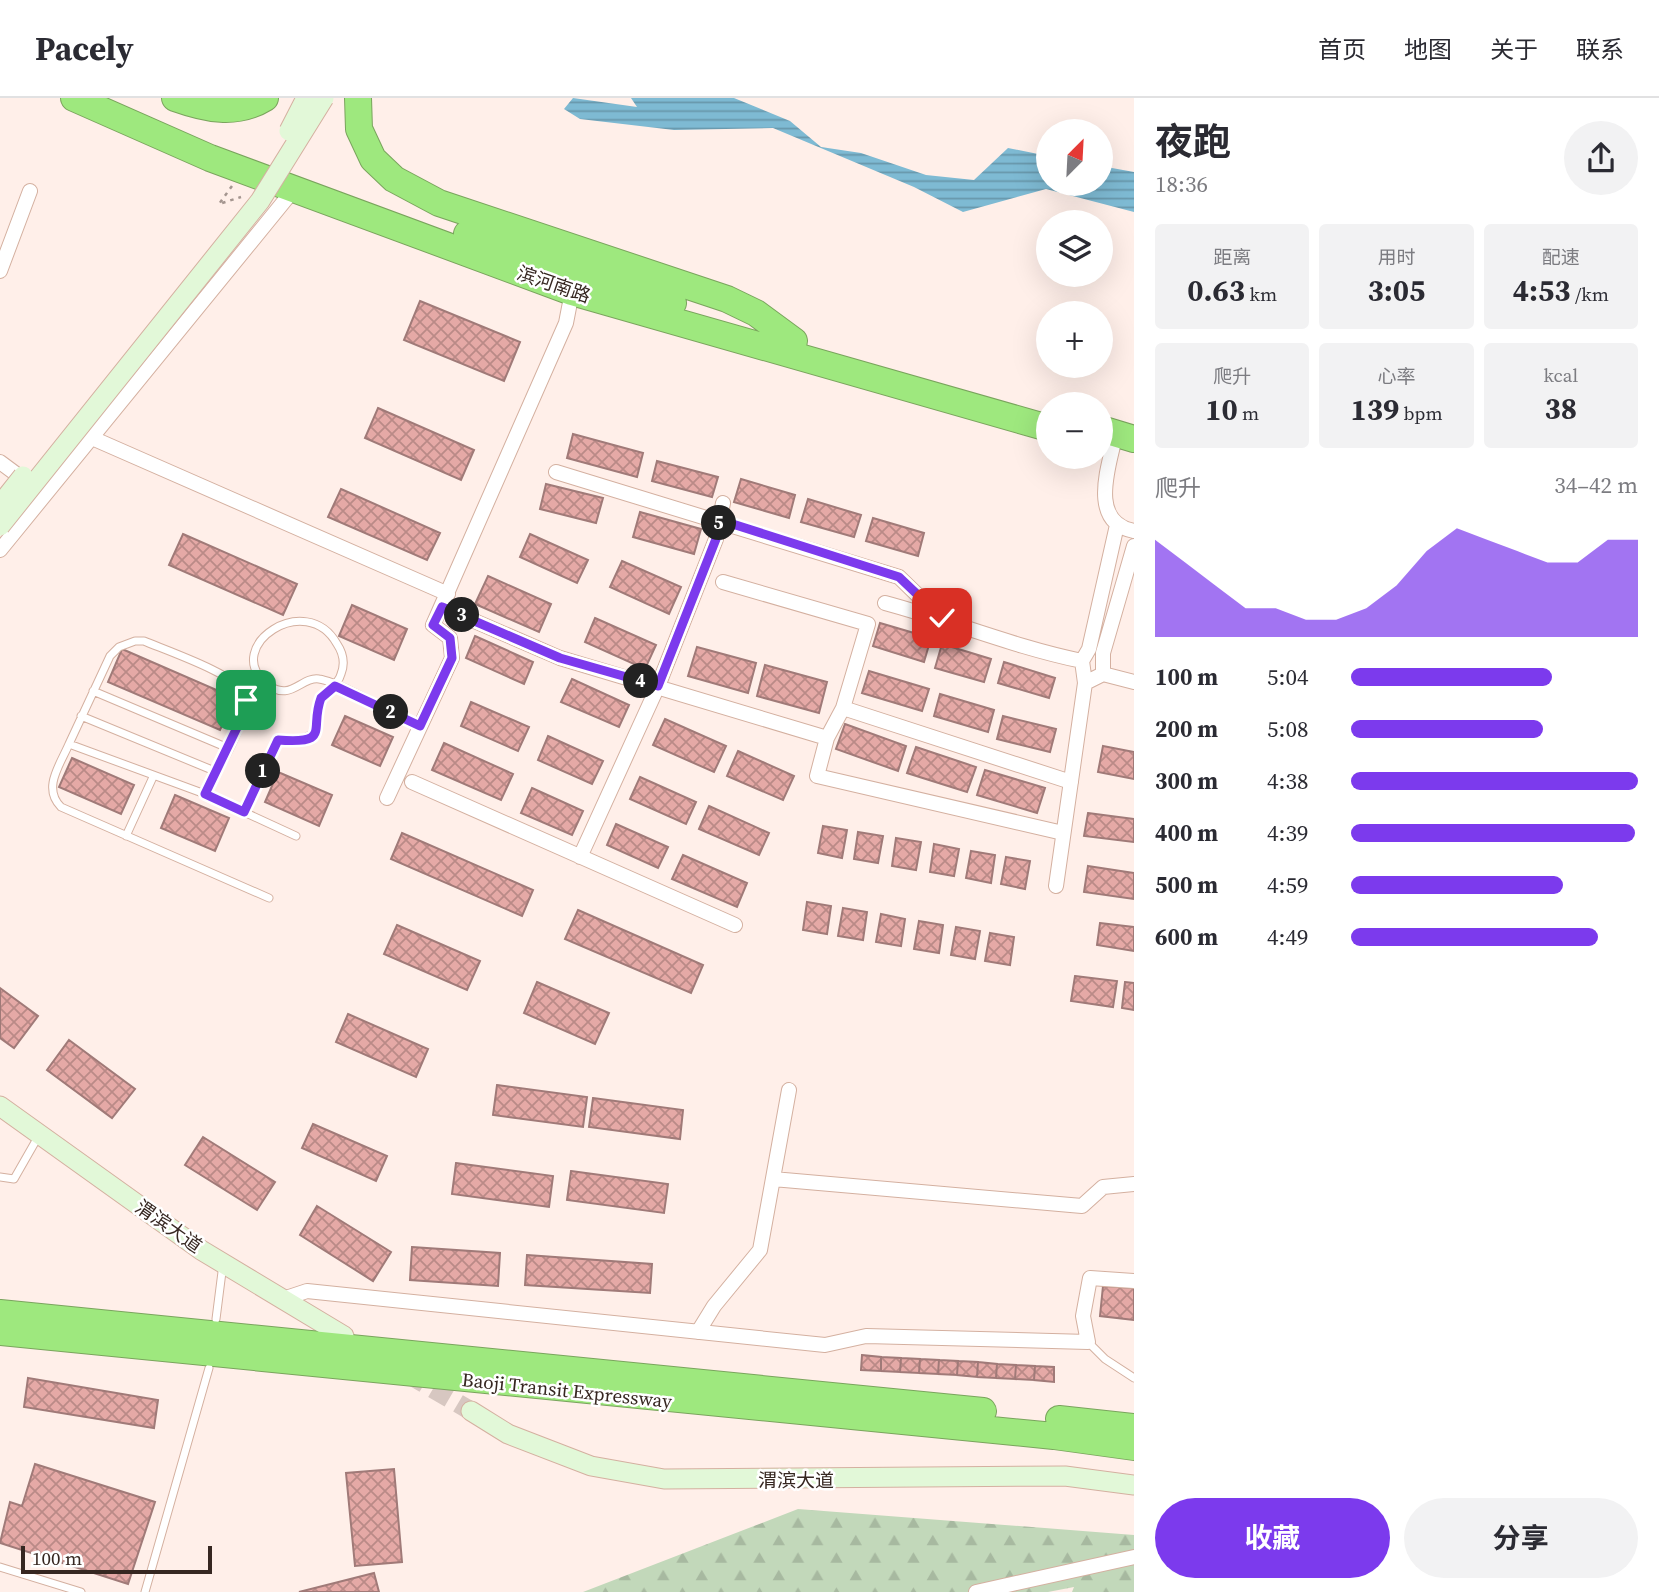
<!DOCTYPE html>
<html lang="zh">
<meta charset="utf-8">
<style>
:root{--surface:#fff;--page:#f2f2f3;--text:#2b2b33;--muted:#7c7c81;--line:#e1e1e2;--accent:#7c3aed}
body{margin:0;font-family:"Source Serif 4","Noto Sans SC",serif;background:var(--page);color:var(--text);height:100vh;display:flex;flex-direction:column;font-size:26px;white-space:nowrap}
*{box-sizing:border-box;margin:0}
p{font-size:23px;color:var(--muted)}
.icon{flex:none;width:38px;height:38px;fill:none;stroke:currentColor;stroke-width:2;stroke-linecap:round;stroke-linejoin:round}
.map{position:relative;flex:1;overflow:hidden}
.drawer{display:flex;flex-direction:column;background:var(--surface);width:525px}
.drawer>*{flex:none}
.needle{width:46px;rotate:24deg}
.tools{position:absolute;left:1036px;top:21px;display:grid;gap:14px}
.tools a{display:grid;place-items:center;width:77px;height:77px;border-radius:50%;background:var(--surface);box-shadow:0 7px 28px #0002;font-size:35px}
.scale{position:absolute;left:21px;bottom:18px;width:191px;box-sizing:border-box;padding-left:7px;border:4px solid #362721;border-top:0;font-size:19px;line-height:24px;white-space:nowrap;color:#362721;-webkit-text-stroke:5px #fff;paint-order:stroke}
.pin{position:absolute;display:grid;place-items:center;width:60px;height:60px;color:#fff;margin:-30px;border-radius:14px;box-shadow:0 4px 10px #0006}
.km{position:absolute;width:35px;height:35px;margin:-18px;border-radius:50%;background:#222;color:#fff;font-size:19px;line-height:35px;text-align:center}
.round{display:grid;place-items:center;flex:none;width:74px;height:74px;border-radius:37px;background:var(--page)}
.overview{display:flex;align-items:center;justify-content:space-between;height:119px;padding:0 21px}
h1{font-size:38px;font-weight:700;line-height:52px}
.figures{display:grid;grid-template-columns:repeat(3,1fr);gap:10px;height:119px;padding:7px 21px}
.figures div{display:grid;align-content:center;border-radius:7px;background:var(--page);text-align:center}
.figures b{font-size:30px;font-weight:700}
.figures small{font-size:19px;font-weight:400}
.figures p{font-size:19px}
.chart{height:196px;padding:14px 21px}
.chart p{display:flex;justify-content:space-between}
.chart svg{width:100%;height:126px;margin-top:7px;fill:var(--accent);opacity:.7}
.primary-button{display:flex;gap:14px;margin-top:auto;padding:14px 21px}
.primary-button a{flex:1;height:80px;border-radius:42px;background:var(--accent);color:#fff;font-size:28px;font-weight:700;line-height:80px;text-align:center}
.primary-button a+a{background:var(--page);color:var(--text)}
ul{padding:0 21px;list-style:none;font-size:23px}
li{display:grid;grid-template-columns:112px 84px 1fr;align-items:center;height:52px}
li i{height:18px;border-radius:9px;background:var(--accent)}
header{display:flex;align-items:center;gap:42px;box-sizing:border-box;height:98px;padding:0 35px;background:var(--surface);border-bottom:2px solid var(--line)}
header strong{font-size:33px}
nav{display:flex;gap:38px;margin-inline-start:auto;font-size:24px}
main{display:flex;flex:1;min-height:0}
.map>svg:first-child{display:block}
.forest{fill:url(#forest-firs)}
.water{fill:url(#water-rules)}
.building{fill:url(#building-cross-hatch);stroke:#a07a78;stroke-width:2}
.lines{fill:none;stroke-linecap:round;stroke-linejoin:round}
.secondary-tunnel{stroke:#d7c7c1;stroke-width:19;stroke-dasharray:19 10;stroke-linecap:butt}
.lane-casing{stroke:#d4b0a0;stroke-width:9}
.street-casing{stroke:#d4b0a0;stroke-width:16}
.secondary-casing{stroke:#d4b0a0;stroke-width:21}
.highway-casing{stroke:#7aa45d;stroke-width:28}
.path{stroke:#a4958f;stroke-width:2.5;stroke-dasharray:3.5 5;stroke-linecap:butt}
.lane{stroke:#fff;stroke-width:7}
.street{stroke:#fff;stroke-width:14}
.secondary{stroke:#e2f8d8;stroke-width:19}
.highway{stroke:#9ee87e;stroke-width:26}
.secondary-bridge-casing{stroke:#d4b0a0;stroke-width:21;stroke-linecap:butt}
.secondary-bridge{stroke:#e2f8d8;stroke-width:19}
.route-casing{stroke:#fff;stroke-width:14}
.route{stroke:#7c3aed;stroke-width:9}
.labels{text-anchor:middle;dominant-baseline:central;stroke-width:5;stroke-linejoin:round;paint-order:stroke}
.street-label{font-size:19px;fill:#362721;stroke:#fff}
</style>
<header>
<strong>Pacely</strong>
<nav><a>首页</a><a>地图</a><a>关于</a><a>联系</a></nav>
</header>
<main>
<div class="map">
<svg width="1134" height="1494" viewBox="0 0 1134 1494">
<defs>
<pattern id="forest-firs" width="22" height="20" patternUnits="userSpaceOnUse" patternTransform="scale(1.75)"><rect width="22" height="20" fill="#c2d8ba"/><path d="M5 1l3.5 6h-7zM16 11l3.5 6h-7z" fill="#a7b9a0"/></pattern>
<pattern id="water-rules" width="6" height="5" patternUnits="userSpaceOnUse" patternTransform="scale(1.75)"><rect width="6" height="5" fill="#7ebad3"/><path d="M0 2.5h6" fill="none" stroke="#6897ab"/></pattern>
<pattern id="building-cross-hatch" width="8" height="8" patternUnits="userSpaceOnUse" patternTransform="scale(1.75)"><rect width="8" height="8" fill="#e5a9a6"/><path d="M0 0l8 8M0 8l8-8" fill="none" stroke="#ba8a87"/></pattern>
</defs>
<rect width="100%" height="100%" fill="#ffefe9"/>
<path class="forest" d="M 798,1411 L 1134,1437 L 1134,1494 L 1072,1494 L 1074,1489 L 1048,1494 L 583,1494 Z"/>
<path class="water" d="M 573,0 L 637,9 L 631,0 L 734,0 L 790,23 L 821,49 L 861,55 L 926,77 L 974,82 L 1008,50 L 1048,58 L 1048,86 L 1101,86 L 1101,68 L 1134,74 L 1134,114 L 1046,91 L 963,114 L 914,89 L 773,30 L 674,32 L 580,21 L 564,11 Z"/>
<path class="building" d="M 420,203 L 520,244 L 504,283 L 404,242 Z
M 378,310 L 474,352 L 461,382 L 365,340 Z
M 573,336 L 643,355 L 637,379 L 567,360 Z
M 657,363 L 718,379 L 712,399 L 652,383 Z
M 741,381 L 795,397 L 789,420 L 734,404 Z
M 546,386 L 603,400 L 596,425 L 540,411 Z
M 341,391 L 440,435 L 427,462 L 328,419 Z
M 808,401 L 861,417 L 854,439 L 801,424 Z
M 640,414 L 701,431 L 694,456 L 633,439 Z
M 873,420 L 924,435 L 918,458 L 866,443 Z
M 183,436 L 297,486 L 283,517 L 169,467 Z
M 530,436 L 588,462 L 577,485 L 520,459 Z
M 622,463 L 681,489 L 669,516 L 610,489 Z
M 488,478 L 551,506 L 539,534 L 475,506 Z
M 352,507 L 407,531 L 394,562 L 339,538 Z
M 595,520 L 656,547 L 645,571 L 585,544 Z
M 880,525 L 931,540 L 924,564 L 873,548 Z
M 475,538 L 533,564 L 524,586 L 466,560 Z
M 942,546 L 991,561 L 984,584 L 935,570 Z
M 697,549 L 756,565 L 748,595 L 688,578 Z
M 122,551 L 235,600 L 220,632 L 108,584 Z
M 1004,564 L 1055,580 L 1049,600 L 998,585 Z
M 765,567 L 827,584 L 819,615 L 757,598 Z
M 869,573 L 929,591 L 922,613 L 862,595 Z
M 572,581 L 629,607 L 619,629 L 561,604 Z
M 940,596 L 994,612 L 988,634 L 934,618 Z
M 471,604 L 529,629 L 518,653 L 461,628 Z
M 345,618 L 393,639 L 380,668 L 332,647 Z
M 1003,618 L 1056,631 L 1050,654 L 997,641 Z
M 665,621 L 726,648 L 714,674 L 653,647 Z
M 845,626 L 906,648 L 898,673 L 836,651 Z
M 548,638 L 603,663 L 592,686 L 538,662 Z
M 444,645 L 513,676 L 501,702 L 432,672 Z
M 1103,648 L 1134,654 L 1134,681 L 1098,674 Z
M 916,649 L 976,669 L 967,694 L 907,675 Z
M 738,653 L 794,678 L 783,702 L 727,678 Z
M 72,660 L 134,687 L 121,716 L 59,689 Z
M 985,672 L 1045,690 L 1037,715 L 977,697 Z
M 278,674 L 332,697 L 319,728 L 265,704 Z
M 640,679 L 696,704 L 686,726 L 630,701 Z
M 532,690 L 583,713 L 572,737 L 521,715 Z
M 175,697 L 229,720 L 215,753 L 161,730 Z
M 709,708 L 769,735 L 759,757 L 699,731 Z
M 1088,715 L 1134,721 L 1134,744 L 1084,738 Z
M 616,726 L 668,749 L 658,770 L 607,747 Z
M 823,728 L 847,732 L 842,760 L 818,755 Z
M 858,734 L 883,738 L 878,765 L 854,761 Z
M 402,735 L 533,792 L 522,818 L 391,761 Z
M 896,740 L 921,744 L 916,772 L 892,768 Z
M 934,746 L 959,751 L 954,778 L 930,774 Z
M 971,753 L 995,757 L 991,785 L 966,780 Z
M 683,757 L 747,785 L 737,809 L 672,781 Z
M 1006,759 L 1030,763 L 1025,791 L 1001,786 Z
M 1088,768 L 1134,775 L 1134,801 L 1084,794 Z
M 807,804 L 831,808 L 827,836 L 803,832 Z
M 843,810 L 867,814 L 863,842 L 838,838 Z
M 578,812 L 703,867 L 691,895 L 565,841 Z
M 881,816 L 905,821 L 901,848 L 876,844 Z
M 919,823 L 943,827 L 939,855 L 914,851 Z
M 1100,825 L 1134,829 L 1134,853 L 1097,847 Z
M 397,827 L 480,863 L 467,892 L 384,856 Z
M 956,829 L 980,833 L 975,861 L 951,857 Z
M 990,835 L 1014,839 L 1010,867 L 985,863 Z
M 1075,878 L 1117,883 L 1113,909 L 1071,903 Z
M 537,884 L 609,915 L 595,946 L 524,915 Z
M 1125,884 L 1134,885 L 1134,912 L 1122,910 Z
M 0,890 L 38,918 L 14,950 L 0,940 Z
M 348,916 L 428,951 L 416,979 L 336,944 Z
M 69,942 L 135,991 L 112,1020 L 47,972 Z
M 497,987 L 587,999 L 583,1029 L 493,1017 Z
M 593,1000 L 683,1012 L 680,1041 L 589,1029 Z
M 313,1026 L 387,1058 L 376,1083 L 302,1050 Z
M 203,1039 L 275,1084 L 257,1112 L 185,1067 Z
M 456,1065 L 553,1078 L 549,1109 L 452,1096 Z
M 571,1073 L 668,1086 L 664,1115 L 567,1102 Z
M 317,1108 L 391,1154 L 373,1183 L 300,1137 Z
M 412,1149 L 500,1155 L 498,1188 L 410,1182 Z
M 527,1157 L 652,1166 L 650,1195 L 525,1187 Z
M 1103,1188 L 1134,1190 L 1134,1222 L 1100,1218 Z
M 862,1257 L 881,1259 L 881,1273 L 861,1272 Z
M 881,1259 L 901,1260 L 900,1274 L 881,1273 Z
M 901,1260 L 920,1261 L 919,1275 L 900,1274 Z
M 920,1261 L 939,1262 L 938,1276 L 919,1275 Z
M 939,1262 L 958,1263 L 957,1277 L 938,1276 Z
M 958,1263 L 978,1264 L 977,1279 L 957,1277 Z
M 978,1264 L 997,1266 L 996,1280 L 977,1279 Z
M 997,1266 L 1016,1267 L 1015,1281 L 996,1280 Z
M 1016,1267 L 1035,1268 L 1034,1282 L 1015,1281 Z
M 1035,1268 L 1054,1269 L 1054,1284 L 1034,1282 Z
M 28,1280 L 158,1302 L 154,1330 L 24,1309 Z
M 35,1366 L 155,1404 L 128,1486 L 0,1445 L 10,1404 L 22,1408 Z
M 394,1371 L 402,1464 L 355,1468 L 346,1375 Z
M 374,1475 L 379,1494 L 299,1494 Z"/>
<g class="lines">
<path class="secondary-tunnel" d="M 408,1276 L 471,1313"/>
<defs>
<path id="lane" d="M 135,543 L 144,543 C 165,552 238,577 245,596 C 252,617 216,676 205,696 L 69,646 L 110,558 L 119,549 Z
M 93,593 L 228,650
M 81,618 L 217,674
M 69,646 C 60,667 42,690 61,709 L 269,800
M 205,696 L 296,738
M 244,714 L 278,642 L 299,643 L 314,635 C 321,624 315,611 321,600 C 327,589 338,588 341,576 C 345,566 343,555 337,546 C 306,491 222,549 266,585 C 290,606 301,578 319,581 C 340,584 397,617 420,628
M 126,738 L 153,679
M 0,1079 L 14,1081 L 38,1039
M 216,1221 L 223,1166
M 1088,1244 L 1105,1261 L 1134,1280
M 0,1469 L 81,1494
M 145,1494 L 209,1270"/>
<path id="street" d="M 0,173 L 30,93
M 92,340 L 448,496
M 1113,348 C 1106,377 1092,425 1134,433
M 0,364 L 27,384
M 556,374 L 899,479 L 941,520
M 0,452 L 295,90
M 723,484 L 868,526 L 843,610 L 827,640 L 817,678 L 1063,735
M 885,505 C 952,523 1014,549 1082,563
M 442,509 L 560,560 L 827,640
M 1103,576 L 1134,584
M 1085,585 L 1103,576 L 1103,555 L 1134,448
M 843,610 L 1071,684
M 412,684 L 735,827
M 387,700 L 452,560 L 450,540 L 433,527 L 566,225 L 572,194
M 580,759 L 658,588 L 716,441 L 723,405
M 1056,788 L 1085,585 L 1082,563 L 1089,551 L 1117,427
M 773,1081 L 1082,1108 L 1103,1089 L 1134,1086
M 283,1201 L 307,1193 L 825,1247 L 866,1238 L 1088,1244 L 1083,1218 L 1090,1180 L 1134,1183
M 698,1234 L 714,1208 L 760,1152 L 789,992
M 976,1494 L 1134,1459"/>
<path id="secondary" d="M 0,1008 L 201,1152 L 344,1238
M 471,1313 L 508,1336 L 591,1368 L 664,1381 L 1065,1378 L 1134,1387"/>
<path id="highway" d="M 74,0 L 210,60 L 572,194 L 1048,330
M 175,0 C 206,11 236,18 265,0
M 358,0 L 359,31 L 373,61 L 394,81 L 439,105 L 727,201 L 756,215 L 794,243
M 467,136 L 673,205
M 1101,331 L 1134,341
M 0,1215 L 983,1313
M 0,1234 L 1054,1338 L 1134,1349
M 1059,1321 L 1134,1329"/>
</defs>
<use href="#lane" class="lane-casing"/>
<use href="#street" class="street-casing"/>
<use href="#secondary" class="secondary-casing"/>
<use href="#highway" class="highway-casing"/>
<path class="path" d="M 232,88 L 219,106 L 241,99"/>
<use href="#lane" class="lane"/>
<use href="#street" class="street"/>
<use href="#secondary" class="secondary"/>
<use href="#highway" class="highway"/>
<defs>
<path id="secondary-bridge" d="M 289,33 L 306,0
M 0,407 L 23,378
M 0,428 L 260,103 L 324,0"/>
</defs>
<use href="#secondary-bridge" class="secondary-bridge-casing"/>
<use href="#secondary-bridge" class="secondary-bridge"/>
</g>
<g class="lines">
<defs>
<path id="route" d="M 246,602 L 245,613 L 205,696 L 244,714 L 278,642 C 332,646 309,632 321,600 L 335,588 L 420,628 L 452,560 L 450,540 L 433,527 L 442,509 L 560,560 L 658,588 L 716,441 L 720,422 L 899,479 L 942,520"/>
</defs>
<use href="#route" class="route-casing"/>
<use href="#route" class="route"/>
</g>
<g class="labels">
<g class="street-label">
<text transform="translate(554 186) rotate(19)">滨河南路</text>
<text transform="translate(169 1128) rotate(35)">渭滨大道</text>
<text transform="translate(567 1292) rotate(6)">Baoji Transit Expressway</text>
<text x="796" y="1382">渭滨大道</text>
</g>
</g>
</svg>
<div class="tools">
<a><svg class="needle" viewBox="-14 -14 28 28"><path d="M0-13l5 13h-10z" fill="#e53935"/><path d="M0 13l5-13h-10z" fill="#7c7c81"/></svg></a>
<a><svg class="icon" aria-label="layers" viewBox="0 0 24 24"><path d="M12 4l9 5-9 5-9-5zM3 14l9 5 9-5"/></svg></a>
<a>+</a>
<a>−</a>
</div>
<div class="scale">100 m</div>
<div class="pin" style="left:246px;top:602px;background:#1e9e55"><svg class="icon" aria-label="arrive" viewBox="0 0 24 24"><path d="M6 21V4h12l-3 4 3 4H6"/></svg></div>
<div class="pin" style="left:942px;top:520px;background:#d93025"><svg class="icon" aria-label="check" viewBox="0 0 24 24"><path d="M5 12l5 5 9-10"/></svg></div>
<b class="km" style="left:263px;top:673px">1</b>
<b class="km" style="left:391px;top:614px">2</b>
<b class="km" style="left:462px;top:517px">3</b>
<b class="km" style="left:641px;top:583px">4</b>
<b class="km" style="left:719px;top:425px">5</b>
</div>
<section class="drawer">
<div class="overview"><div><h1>夜跑</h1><p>18:36</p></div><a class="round"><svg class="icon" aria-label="share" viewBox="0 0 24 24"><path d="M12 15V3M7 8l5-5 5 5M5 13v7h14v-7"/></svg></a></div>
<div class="figures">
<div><p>距离</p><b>0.63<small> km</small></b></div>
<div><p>用时</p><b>3:05</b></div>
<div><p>配速</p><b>4:53<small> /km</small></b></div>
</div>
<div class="figures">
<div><p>爬升</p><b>10<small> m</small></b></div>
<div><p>心率</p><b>139<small> bpm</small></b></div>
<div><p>kcal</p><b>38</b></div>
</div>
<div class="chart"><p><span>爬升</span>34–42 m</p>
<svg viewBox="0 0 160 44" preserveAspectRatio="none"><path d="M0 44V10L10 18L20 26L30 34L40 34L50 38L60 38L70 34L80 26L90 14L100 6L110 10L120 14L130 18L140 18L150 10L160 10V44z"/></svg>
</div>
<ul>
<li><b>100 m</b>5:04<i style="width:70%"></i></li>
<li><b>200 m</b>5:08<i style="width:67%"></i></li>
<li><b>300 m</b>4:38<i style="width:100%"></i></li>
<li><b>400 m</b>4:39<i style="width:99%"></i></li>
<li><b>500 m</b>4:59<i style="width:74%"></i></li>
<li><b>600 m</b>4:49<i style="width:86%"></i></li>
</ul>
<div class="primary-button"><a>收藏</a><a>分享</a></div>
</section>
</main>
